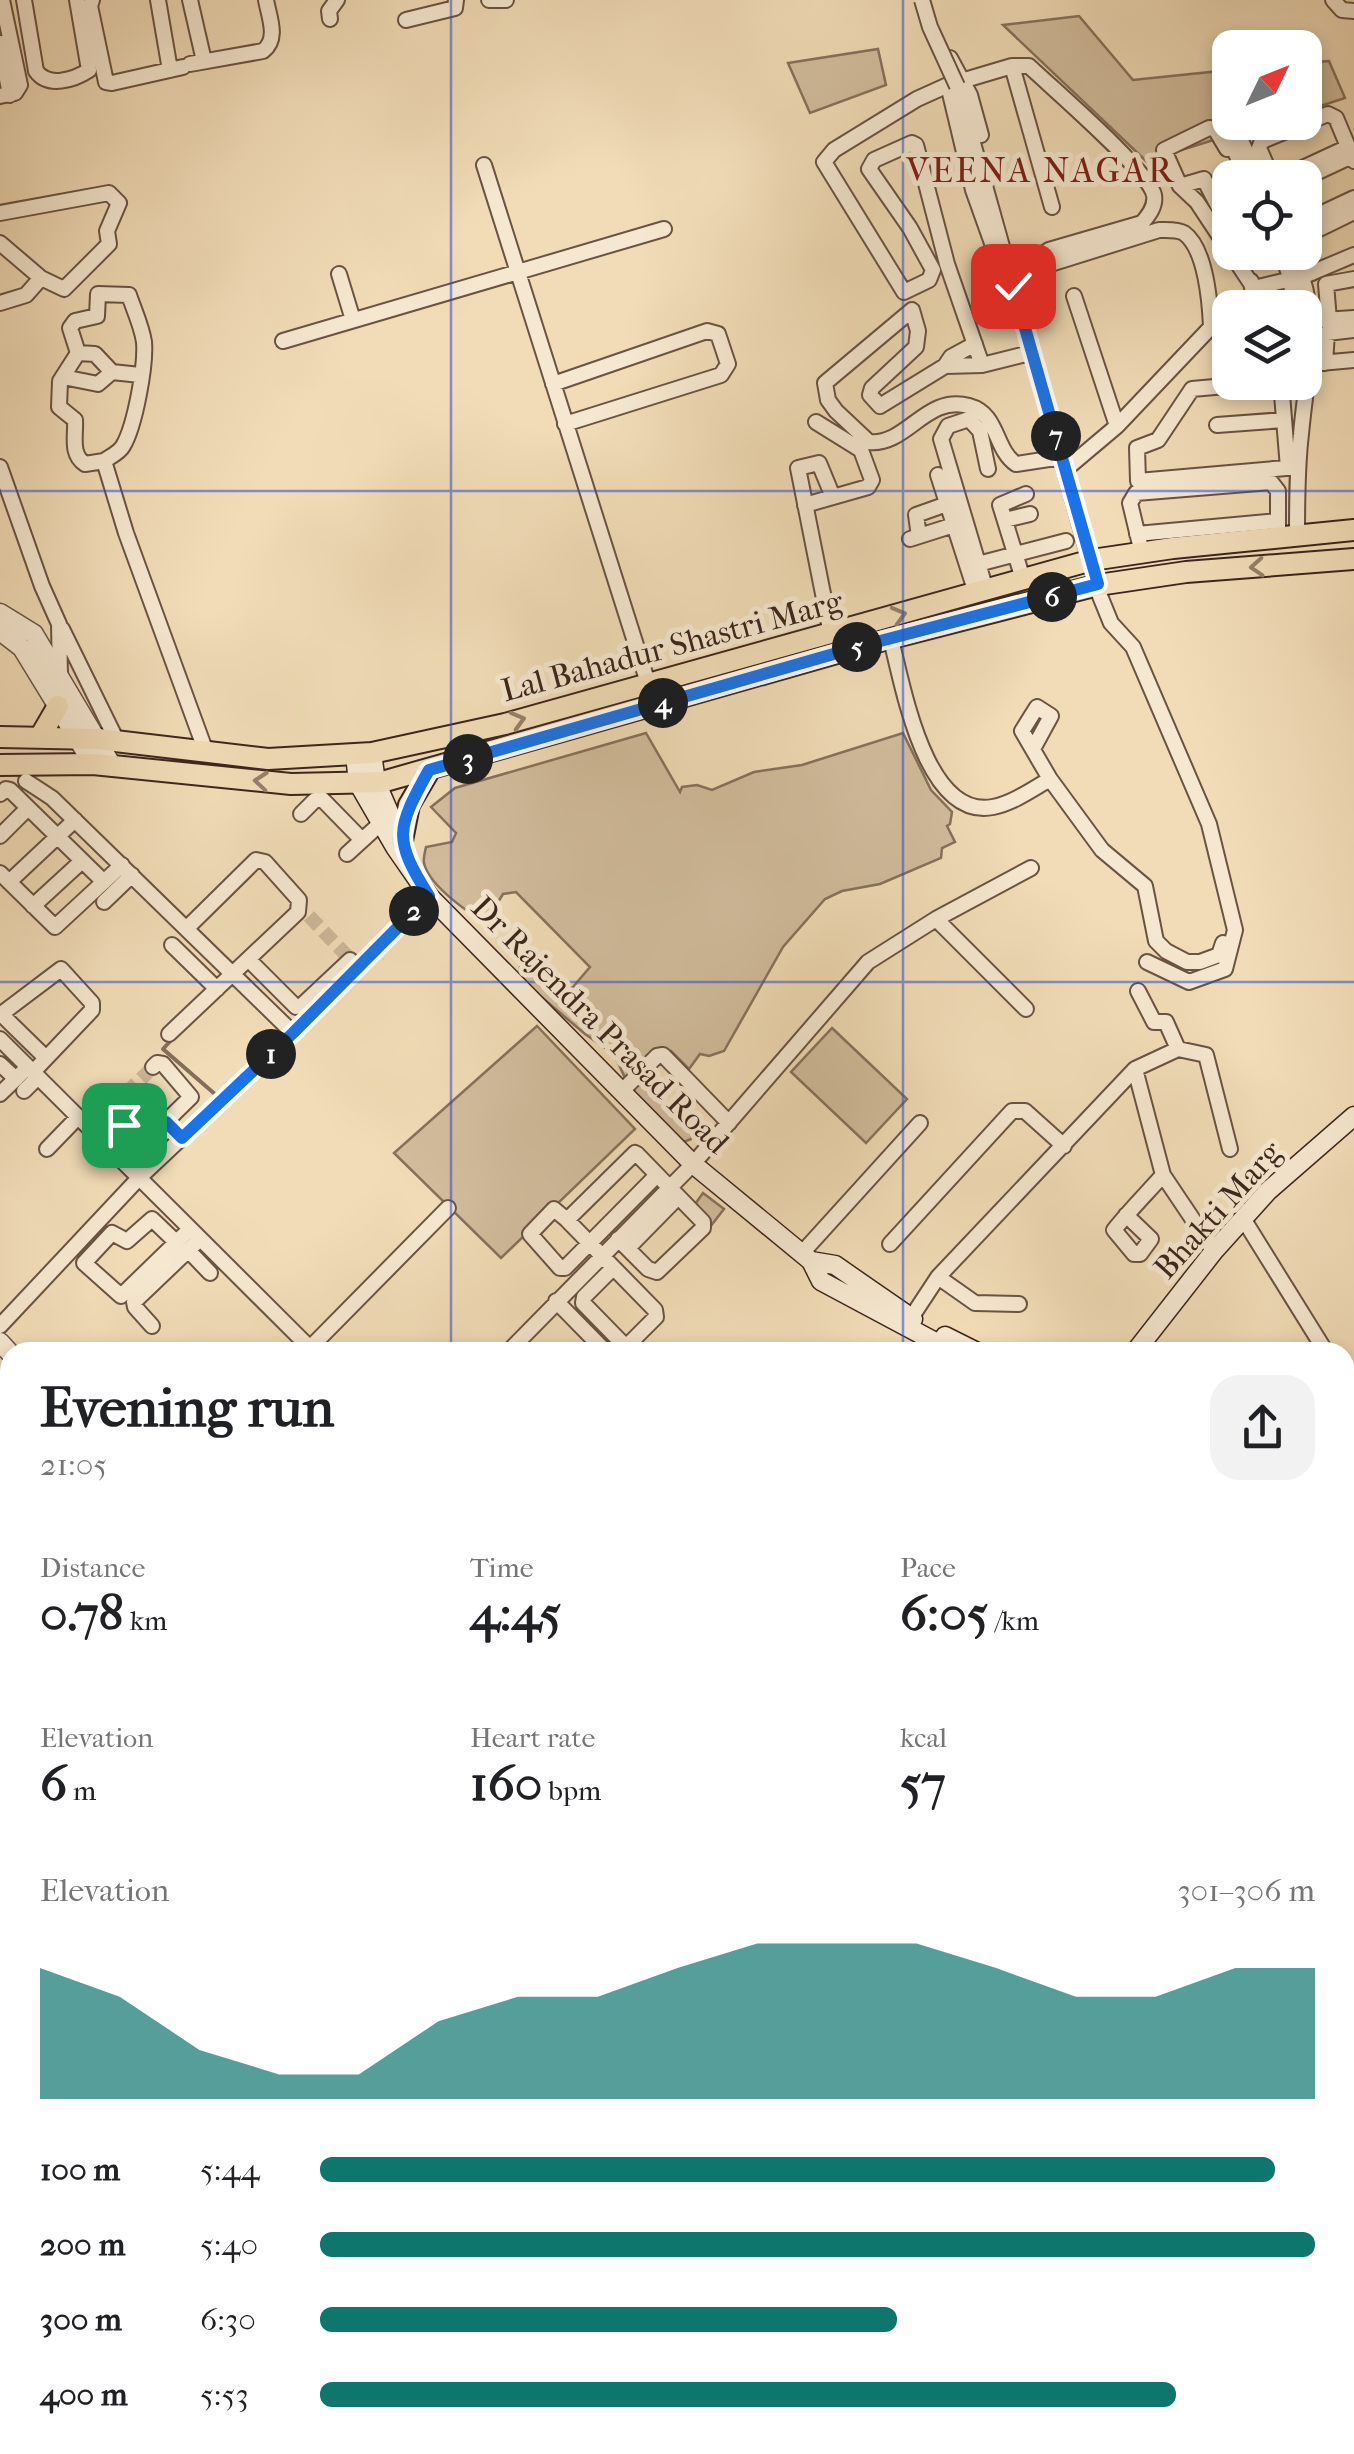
<!DOCTYPE html>
<meta charset="utf-8">
<style>
:root{--surface:#fff;--page:#f2f2f2;--text:#202124;--muted:#757577;--accent:#0f766e}
body{margin:0;font-family:"IM FELL French Canon",serif;background:var(--page);color:var(--text);height:100vh;display:flex;flex-direction:column;font-size:38px;white-space:nowrap}
*{box-sizing:border-box;margin:0}
p{font-size:32px;color:var(--muted)}
.icon{flex:none;width:55px;height:55px;fill:none;stroke:currentColor;stroke-width:2;stroke-linecap:round;stroke-linejoin:round}
.map{position:relative;flex:1;overflow:hidden}
.details{position:absolute;left:0px;top:1342px;width:1355px;height:1112px;display:flex;flex-direction:column;background:var(--surface);border-radius:30px 30px 0 0;box-shadow:0 5px 15px #0003}
.details>*{flex:none}
.needle{width:65px;rotate:47deg}
.tools{position:absolute;left:1212px;top:30px;display:grid;gap:20px}
.tools a{display:grid;place-items:center;width:110px;height:110px;border-radius:20px;background:var(--surface);box-shadow:0 5px 15px #0003;font-size:50px}
.pin{position:absolute;display:grid;place-items:center;width:85px;height:85px;color:#fff;margin:-42px;border-radius:20px;box-shadow:0 5px 15px #0006}
.km{position:absolute;width:50px;height:50px;margin:-25px;border-radius:50%;background:#222;color:#fff;font-size:28px;line-height:50px;text-align:center}
.round{display:grid;place-items:center;flex:none;width:105px;height:105px;border-radius:30px;background:var(--page)}
.summary{display:flex;align-items:center;justify-content:space-between;height:170px;padding:0 40px}
h1{font-size:55px;font-weight:700;line-height:75px}
.figures{display:grid;grid-template-columns:repeat(3,1fr);gap:15px;height:170px;padding:10px 40px}
.figures div{display:grid;align-content:center}
.figures b{font-size:50px;font-weight:700}
.figures small{font-size:28px;font-weight:400}
.figures p{font-size:28px}
.chart{height:280px;padding:20px 40px}
.chart p{display:flex;justify-content:space-between}
.chart svg{width:100%;height:180px;margin-top:10px;fill:var(--accent);opacity:.7}
ul{padding:0 40px;list-style:none;font-size:32px}
li{display:grid;grid-template-columns:160px 120px 1fr;align-items:center;height:75px}
li i{height:25px;border-radius:12px;background:var(--accent)}
.map>svg:first-child{display:block}
.green{fill:#d2bd9d;stroke:#87715c;stroke-width:2.5}
.lines{fill:none;stroke-linecap:round;stroke-linejoin:round}
.stream{stroke:#836e59;stroke-width:4}
.minor-tunnel{stroke:#cdb798;stroke-width:14;stroke-dasharray:14 7;stroke-linecap:butt}
.minor-casing{stroke:#695343;stroke-width:18}
.tertiary-casing{stroke:#695343;stroke-width:21}
.secondary-casing{stroke:#3c251c;stroke-width:21}
.primary-casing{stroke:#3c251c;stroke-width:24}
.minor{stroke:#f6e8d0;stroke-width:14}
.tertiary{stroke:#f6e8d0;stroke-width:18}
.secondary{stroke:#f6e8d0;stroke-width:18}
.primary{stroke:#f1dcb7;stroke-width:20}
.minor-bridge-casing{stroke:#695343;stroke-width:18;stroke-linecap:butt}
.minor-bridge{stroke:#f6e8d0;stroke-width:14}
.oneway{stroke:#96806a}
.route-casing{stroke:#fff;stroke-width:20}
.route{stroke:#1a73e8;stroke-width:12}
.grid{fill:none;stroke:#1d4ed8;stroke-width:2.5;stroke-opacity:0.55}
.labels{text-anchor:middle;dominant-baseline:central;stroke-width:10;stroke-linejoin:round;paint-order:stroke}
.street-label{font-size:32px;fill:#3c251c;stroke:#f6e8d0}
.neighbourhood-label{font-size:35px;letter-spacing:2.5px;fill:#7a1f14;stroke:#f6e8d0}
</style>
<div class="map">
<svg width="1354" height="2454" viewBox="0 0 1354 2454">
<rect width="100%" height="100%" fill="#f1dcb7"/>
<filter id="stains"><feTurbulence type="fractalNoise" baseFrequency=".002" numOctaves="4"/><feColorMatrix values="0 0 0 0 .2 0 0 0 0 .09 0 0 0 0 .02 0 0 0 .5 -.17"/></filter>
<radialGradient id="worn" r=".72"><stop offset=".6" stop-color="#630" stop-opacity="0"/><stop offset="1" stop-color="#630" stop-opacity=".3"/></radialGradient>
<path class="green" d="M 1079,16 L 1133,80 L 1230,70 L 1230,122 L 1268,123 L 1146,161 L 1003,25 Z
M 878,49 L 886,85 L 810,113 L 788,63 Z
M 1329,61 L 1345,98 L 1305,111 L 1305,63 Z
M 646,733 L 680,792 L 682,787 L 697,785 L 712,790 L 754,772 L 802,765 L 903,733 L 931,790 L 952,812 L 950,824 L 947,826 L 955,842 L 942,848 L 941,858 L 880,884 L 842,891 L 825,899 L 783,947 L 724,1051 L 709,1056 L 700,1054 L 689,1069 L 671,1051 L 656,1055 L 642,1069 L 646,1086 L 673,1108 L 693,1132 L 691,1139 L 684,1142 L 645,1106 L 626,1080 L 614,1054 L 585,1034 L 519,978 L 520,967 L 527,964 L 559,987 L 572,988 L 590,967 L 516,892 L 503,894 L 495,907 L 495,925 C 474,919 429,886 424,863 C 423,858 425,852 426,847 L 452,842 L 456,833 L 431,807 L 455,788 Z
M 537,1026 L 635,1129 L 501,1258 L 394,1153 Z
M 832,1028 L 907,1099 L 866,1143 L 791,1072 Z
M 703,1193 L 724,1209 L 710,1227 L 693,1207 Z
M 10,1837 L 10,2275 L 0,2276 L 0,1847 Z"/>
<g class="lines">
<path class="stream" d="M 174,1037 L 163,1049 L 216,1095"/>
<path class="minor-tunnel" d="M 309,916 L 348,957
M 111,1108 L 153,1067"/>
<defs>
<path id="minor" d="M 24,0 L 36,71 C 48,88 74,80 89,70 L 77,0
M 92,0 L 90,6 L 106,82 L 112,83 L 183,67
M 158,0 L 170,70
M 190,0 L 204,61
M 489,0 L 506,0
M 1333,0 L 1342,10 L 1354,11
M 330,19 L 329,11 L 337,0
M 406,20 L 455,8 L 456,0
M 0,43 L 10,95
M 950,58 L 970,95 L 981,135
M 190,64 L 263,51 C 279,39 269,17 266,0
M 948,85 L 917,99 L 834,150 L 824,162 L 904,292 L 929,280 L 933,270 L 910,228 L 869,169 L 874,160 L 912,143 L 916,145 L 947,264 L 982,365
M 957,86 L 1100,596 L 1111,623 L 1133,647 L 1209,824 L 1235,930 L 1225,969 L 1189,982 L 1147,962
M 0,96 L 15,93 L 20,85 L 2,0
M 1238,134 L 1258,178
M 1233,147 L 1247,178
M 484,165 L 648,683
M 1272,178 L 1259,148 L 1262,141 L 1328,114 L 1336,118 L 1354,161
M 1281,178 L 1348,147
M 1305,178 L 1352,156
M 1180,186 L 1204,179 L 1230,229
M 0,213 L 109,193 L 119,203 L 107,231 L 109,244 L 64,289 L 41,278 L 0,243
M 1305,221 L 1354,198
M 1305,236 L 1354,212
M 993,246 L 973,190 L 948,85 L 1012,66 L 1052,207
M 1230,252 L 1197,202 L 1180,186 L 1164,150 L 1209,128 L 1215,129 L 1227,149 L 1242,143
M 1230,252 L 1254,288 L 1304,276 L 1354,255
M 1281,252 L 1291,279 L 1293,308
M 1293,252 C 1322,316 1307,368 1301,434 C 1297,467 1297,500 1297,534
M 1304,252 L 1312,273
M 1009,262 L 1008,269 L 1030,263 L 1049,250 L 1142,223 C 1149,215 1156,206 1154,195 C 1149,171 1051,87 1029,66 L 1012,66
M 1025,272 L 1159,230 C 1166,230 1177,229 1184,233 C 1206,249 1210,303 1211,327 L 1117,426 L 1066,469
M 339,274 L 353,320
M 1251,281 L 1255,308
M 1074,296 L 1117,426
M 0,303 L 26,295 L 41,278
M 1323,320 L 1354,318
M 1329,320 L 1326,284 L 1354,279
M 283,341 L 664,229
M 78,353 L 60,381 L 59,407 L 75,420 C 76,436 70,454 85,464 L 104,461
M 1030,353 L 982,365 L 945,366 L 880,406 L 870,395 L 872,388 L 916,347 L 918,331 L 912,310 L 825,383 L 828,400 L 836,411 L 869,442 C 907,446 926,394 969,406 C 999,414 994,449 1016,464 L 1062,457
M 1320,363 L 1354,360
M 1325,363 L 1327,333 L 1354,330
M 945,366 L 951,357 L 975,344
M 140,375 L 112,372 L 95,354 L 78,353 L 70,328 L 75,321 L 97,316 L 98,294 L 129,295 C 134,310 142,327 144,342 C 146,365 135,426 123,446 C 119,453 111,456 104,461 L 126,533 L 206,752
M 63,377 L 98,384 L 112,372
M 1271,382 L 1192,389 L 1158,440 L 1137,448 L 1138,481 L 1297,467
M 1281,382 L 1288,468
M 553,384 L 707,331 L 718,334 L 728,364 L 721,375 L 565,424
M 1217,425 L 1284,420
M 0,467 L 42,586 L 59,624 L 60,676
M 938,475 L 976,593
M 805,505 L 868,487 L 872,480 L 861,450 L 816,422
M 1005,520 L 1030,514
M 1137,534 L 1278,521
M 919,536 L 916,515 L 947,504
M 910,539 L 954,525
M 1142,553 L 1130,503 L 1136,493 L 1271,482 L 1278,491 L 1278,536
M 978,564 L 1066,541
M 1023,579 L 1000,505 L 1026,494
M 986,590 L 941,439 L 948,426 L 969,419 L 980,431 L 988,469
M 62,629 L 117,741
M 831,634 L 798,468 L 819,463 L 833,497
M 891,640 C 903,685 925,820 993,807 C 1013,803 1033,789 1050,779 L 1102,850 L 1145,886 L 1156,941 L 1166,951 L 1187,962 L 1200,962 L 1219,955 L 1223,943
M 1033,749 L 1051,716 L 1037,707 L 1022,731 L 1050,779
M 26,781 L 52,798 L 293,1033
M 0,794 L 6,789 L 10,790 L 104,882
M 301,814 L 315,800 L 322,799 L 362,840
M 0,836 L 28,808
M 347,854 L 381,823
M 0,873 L 55,927 L 122,865
M 9,882 L 75,820
M 104,902 L 132,875
M 33,906 L 82,861
M 936,919 L 1031,868
M 172,945 L 217,989
M 254,965 L 296,1007 L 301,1006 L 350,960
M 1138,991 L 1154,1022 L 1166,1022 L 1178,1049
M 1,1014 L 46,1058
M 0,1015 L 61,969 L 92,1003 L 92,1010 L 33,1072
M 169,1034 L 298,912 L 299,900 L 265,862 L 256,860 L 187,928
M 0,1039 L 314,1352
M 0,1064 L 16,1079
M 1135,1069 L 1178,1049 L 1206,1055 L 1230,1149
M 24,1091 L 38,1077
M 622,1091 L 657,1056 L 663,1055 L 729,1123
M 0,1094 L 28,1067
M 124,1125 L 144,1143 L 191,1097 L 163,1064 L 157,1063 L 153,1067
M 47,1149 L 78,1117
M 1126,1215 L 1151,1239 L 1140,1254 L 1134,1254 L 1114,1230 C 1129,1211 1147,1193 1163,1175
M 567,1220 L 655,1310 L 656,1317 L 621,1352
M 1244,1220 L 1326,1352
M 618,1239 L 648,1269 L 657,1272 L 703,1228 L 703,1222 L 637,1154 L 635,1153 L 567,1220 L 554,1209 L 530,1234 L 560,1268 L 565,1268 L 657,1175
M 176,1242 L 152,1219 L 127,1241 L 112,1233 L 84,1263 L 121,1296 L 190,1229
M 890,1244 L 1012,1111 L 1025,1111 L 1064,1146
M 628,1248 L 678,1197
M 188,1250 L 210,1273
M 802,1253 L 920,1123
M 613,1268 L 584,1297 L 583,1303 L 626,1347
M 938,1277 L 975,1303 L 1019,1304
M 556,1301 L 606,1352
M 911,1318 L 938,1277 L 1135,1069 L 1163,1175 L 1214,1251
M 0,1326 L 139,1178 L 293,1033 L 429,896
M 152,1326 L 135,1307 L 134,1302 L 200,1239
M 306,1352 L 448,1208
M 508,1352 L 693,1164 L 868,962 L 936,919 L 1026,1009
M 1345,1606 L 1354,1601
M 1354,1804 L 1345,1812 L 1354,1819
M 1345,2006 L 1354,2006
M 234,2445 L 240,2448 L 316,2449
M 474,2445 L 474,2454
M 534,2445 L 534,2454
M 113,2452 L 218,2452 L 222,2451 L 225,2445
M 745,2454 L 745,2445
M 1249,2454 L 1250,2445"/>
<path id="tertiary" d="M 0,613 L 34,634 L 113,767
M 0,631 L 22,648 L 93,764
M 0,1342 L 10,1353
M 0,2290 L 10,2290
M 1345,2298 L 1354,2298"/>
<path id="secondary" d="M 372,753 L 376,782 L 399,835
M 355,754 L 358,783 L 395,847 L 429,896 L 693,1164 L 811,1261 L 821,1281 L 954,1352
M 811,1261 L 835,1265 L 913,1319
M 945,1336 L 977,1352
M 1135,1352 L 1214,1251 L 1268,1191 L 1354,1116
M 954,2445 L 955,2454
M 1161,2454 L 1161,2445"/>
<path id="primary" d="M 0,737 L 98,739 L 268,759 L 372,753 L 505,724 L 1092,560 L 1173,548 L 1354,530
M 40,737 L 58,706
M 0,765 L 93,764 L 291,784 L 382,782 L 865,645 L 1098,585 L 1186,572 L 1354,559
M 402,841 L 409,805 L 429,771"/>
</defs>
<use href="#minor" class="minor-casing"/>
<use href="#tertiary" class="tertiary-casing"/>
<use href="#secondary" class="secondary-casing"/>
<use href="#primary" class="primary-casing"/>
<use href="#minor" class="minor"/>
<use href="#tertiary" class="tertiary"/>
<use href="#secondary" class="secondary"/>
<use href="#primary" class="primary"/>
<defs>
<path id="minor-bridge" d="M 922,0 L 930,27 L 957,86"/>
</defs>
<use href="#minor-bridge" class="minor-bridge-casing"/>
<use href="#minor-bridge" class="minor-bridge"/>
</g>
<defs><path id="oneway-chevron" d="M-2-3.5L2.5 0L-2 3.5" fill="none" stroke-width="1.6" stroke-linecap="round" stroke-linejoin="round" transform="scale(2.5)"/></defs>
<g class="oneway">
<use href="#oneway-chevron" transform="translate(1257 567) rotate(176)"/>
<use href="#oneway-chevron" transform="translate(899 615) rotate(-16)"/>
<use href="#oneway-chevron" transform="translate(518 720) rotate(-16)"/>
<use href="#oneway-chevron" transform="translate(261 781) rotate(-175)"/>
</g>
<g class="lines">
<defs>
<path id="route" d="M 124,1125 L 141,1142 L 166,1122 L 182,1138 L 293,1033 L 429,896 C 393,839 396,829 429,770 L 865,645 L 1098,584 L 1013,286"/>
</defs>
<use href="#route" class="route-casing"/>
<use href="#route" class="route"/>
</g>
<path class="grid" d="M 451,0 L 451,1352M 903,0 L 903,1352M 0,491 L 1354,491M 0,982 L 1354,982M 0,1472 L 10,1472M 1345,1472 L 1354,1472M 0,1963 L 10,1963M 1345,1963 L 1354,1963M 451,2445 L 451,2454M 903,2445 L 903,2454"/>
<g class="labels">
<g class="street-label">
<text transform="translate(672 646) rotate(-15)">Lal Bahadur Shastri Marg</text>
<text transform="translate(600 1025) rotate(45)">Dr Rajendra Prasad Road</text>
<text transform="translate(1218 1210) rotate(-48)">Bhakti Marg</text>
</g>
<g class="neighbourhood-label">
<text x="1041" y="170">VEENA NAGAR</text>
</g>
</g>
<rect width="100%" height="100%" filter="url(#stains)"/>
<rect width="100%" height="100%" fill="url(#worn)"/>
</svg>
<div class="tools">
<a><svg class="needle" viewBox="-14 -14 28 28"><path d="M0-13l5 13h-10z" fill="#e53935"/><path d="M0 13l5-13h-10z" fill="#757577"/></svg></a>
<a><svg class="icon" aria-label="locate" viewBox="0 0 24 24"><circle cx="12" cy="12" r="6"/><path d="M12 2v4M12 18v4M2 12h4M18 12h4"/></svg></a>
<a><svg class="icon" aria-label="layers" viewBox="0 0 24 24"><path d="M12 4l9 5-9 5-9-5zM3 14l9 5 9-5"/></svg></a>
</div>
<div class="pin" style="left:124px;top:1125px;background:#1e9e55"><svg class="icon" aria-label="arrive" viewBox="0 0 24 24"><path d="M6 21V4h12l-3 4 3 4H6"/></svg></div>
<div class="pin" style="left:1013px;top:286px;background:#d93025"><svg class="icon" aria-label="check" viewBox="0 0 24 24"><path d="M5 12l5 5 9-10"/></svg></div>
<b class="km" style="left:271px;top:1054px">1</b>
<b class="km" style="left:414px;top:911px">2</b>
<b class="km" style="left:468px;top:759px">3</b>
<b class="km" style="left:663px;top:703px">4</b>
<b class="km" style="left:857px;top:647px">5</b>
<b class="km" style="left:1052px;top:597px">6</b>
<b class="km" style="left:1056px;top:436px">7</b>
<section class="details">
<div class="summary"><div><h1>Evening run</h1><p>21:05</p></div><a class="round"><svg class="icon" aria-label="share" viewBox="0 0 24 24"><path d="M12 15V3M7 8l5-5 5 5M5 13v7h14v-7"/></svg></a></div>
<div class="figures">
<div><p>Distance</p><b>0.78<small> km</small></b></div>
<div><p>Time</p><b>4:45</b></div>
<div><p>Pace</p><b>6:05<small> /km</small></b></div>
</div>
<div class="figures">
<div><p>Elevation</p><b>6<small> m</small></b></div>
<div><p>Heart rate</p><b>160<small> bpm</small></b></div>
<div><p>kcal</p><b>57</b></div>
</div>
<div class="chart"><p><span>Elevation</span>301–306 m</p>
<svg viewBox="0 0 160 44" preserveAspectRatio="none"><path d="M0 44V12L10 19L20 32L30 38L40 38L50 25L60 19L70 19L80 12L90 6L100 6L110 6L120 12L130 19L140 19L150 12L160 12V44z"/></svg>
</div>
<ul>
<li><b>100 m</b>5:44<i style="width:96%"></i></li>
<li><b>200 m</b>5:40<i style="width:100%"></i></li>
<li><b>300 m</b>6:30<i style="width:58%"></i></li>
<li><b>400 m</b>5:53<i style="width:86%"></i></li>
</ul>
</section>
</div>
